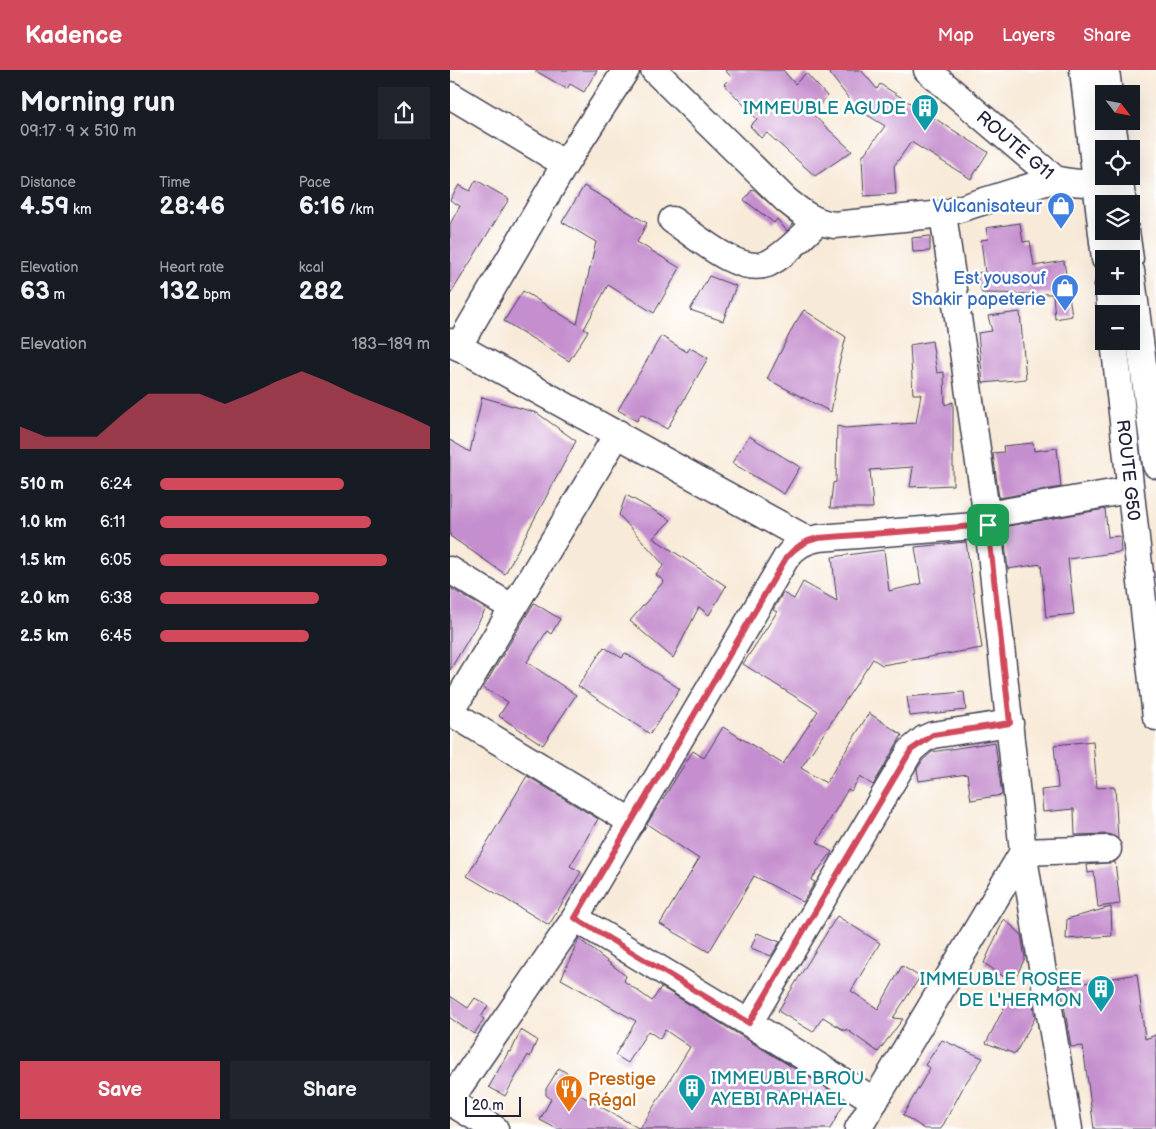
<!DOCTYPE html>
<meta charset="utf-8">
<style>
:root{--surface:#171b24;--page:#20242c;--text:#f1f3f6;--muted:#9ea1a6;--accent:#d1495b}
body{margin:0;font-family:"Balsamiq Sans",sans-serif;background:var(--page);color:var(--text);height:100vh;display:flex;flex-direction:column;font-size:19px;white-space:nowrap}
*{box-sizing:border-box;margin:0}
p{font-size:16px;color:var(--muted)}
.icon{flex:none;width:28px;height:28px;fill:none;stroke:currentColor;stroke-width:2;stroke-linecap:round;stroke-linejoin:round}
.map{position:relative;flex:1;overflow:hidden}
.drawer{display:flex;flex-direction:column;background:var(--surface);width:450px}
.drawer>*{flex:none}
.needle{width:32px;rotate:122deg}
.fabs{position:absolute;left:645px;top:15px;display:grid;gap:10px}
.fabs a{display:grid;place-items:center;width:45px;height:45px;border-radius:0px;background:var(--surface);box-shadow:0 5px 20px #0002;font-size:25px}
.scale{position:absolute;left:15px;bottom:12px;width:56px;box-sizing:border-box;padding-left:5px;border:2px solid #22223b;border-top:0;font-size:14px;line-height:18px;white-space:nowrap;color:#22223b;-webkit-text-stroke:4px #fff;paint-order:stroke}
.pin{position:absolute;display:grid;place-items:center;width:42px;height:42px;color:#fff;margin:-21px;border-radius:10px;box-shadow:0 2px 8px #0006}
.round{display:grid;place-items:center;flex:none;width:52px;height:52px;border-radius:0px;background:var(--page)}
.overview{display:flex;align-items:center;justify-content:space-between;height:85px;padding:0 20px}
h1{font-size:28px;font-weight:600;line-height:38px}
.metrics{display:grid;grid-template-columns:repeat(3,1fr);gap:8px;height:85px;padding:5px 20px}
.metrics div{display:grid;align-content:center}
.metrics b{font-size:25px;font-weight:600}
.metrics small{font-size:14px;font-weight:400}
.metrics p{font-size:14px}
.chart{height:140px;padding:10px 20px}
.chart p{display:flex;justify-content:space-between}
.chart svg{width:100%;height:90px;margin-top:5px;fill:var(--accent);opacity:.7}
.primary-button{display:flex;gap:10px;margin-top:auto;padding:10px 20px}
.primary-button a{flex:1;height:58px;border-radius:0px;background:var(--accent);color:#fff;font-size:20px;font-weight:600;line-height:58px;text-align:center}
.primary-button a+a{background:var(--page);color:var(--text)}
ul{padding:0 20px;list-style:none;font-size:16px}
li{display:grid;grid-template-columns:80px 60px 1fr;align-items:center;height:38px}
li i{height:12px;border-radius:6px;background:var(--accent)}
header{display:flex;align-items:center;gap:30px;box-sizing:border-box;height:70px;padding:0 25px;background:var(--accent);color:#fff}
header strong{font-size:24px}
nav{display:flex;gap:28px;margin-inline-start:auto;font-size:18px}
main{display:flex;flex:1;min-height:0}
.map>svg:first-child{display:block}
.building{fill:#c58ece}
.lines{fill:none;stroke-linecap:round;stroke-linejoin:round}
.minor-casing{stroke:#424053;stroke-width:29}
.minor{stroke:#fff;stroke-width:26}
.route-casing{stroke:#fff;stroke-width:10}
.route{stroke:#d1495b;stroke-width:6}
.labels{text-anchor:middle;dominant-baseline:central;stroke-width:5;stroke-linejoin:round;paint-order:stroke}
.culture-label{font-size:18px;fill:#0d838f;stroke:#fff;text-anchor:end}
.street-label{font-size:18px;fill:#22223b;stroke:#fff}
.shop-label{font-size:18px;fill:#366cbe;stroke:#fff;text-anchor:end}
.food-label{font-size:18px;fill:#c56008;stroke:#fff;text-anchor:start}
</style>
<header>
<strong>Kadence</strong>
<nav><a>Map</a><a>Layers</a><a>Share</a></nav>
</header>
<main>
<section class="drawer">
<div class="overview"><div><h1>Morning run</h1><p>09:17 · 9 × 510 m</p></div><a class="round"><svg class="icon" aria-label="share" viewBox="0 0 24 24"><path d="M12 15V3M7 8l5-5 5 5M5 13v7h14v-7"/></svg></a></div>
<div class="metrics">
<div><p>Distance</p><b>4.59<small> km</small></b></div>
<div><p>Time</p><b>28:46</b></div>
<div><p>Pace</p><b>6:16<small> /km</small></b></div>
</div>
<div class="metrics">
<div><p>Elevation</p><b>63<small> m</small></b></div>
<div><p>Heart rate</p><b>132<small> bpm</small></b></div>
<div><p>kcal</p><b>282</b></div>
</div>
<div class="chart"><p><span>Elevation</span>183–189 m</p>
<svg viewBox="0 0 160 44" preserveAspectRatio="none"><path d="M0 44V33L10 38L20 38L30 38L40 27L50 17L60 17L70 17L80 22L90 17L100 11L110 6L120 11L130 17L140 22L150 27L160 33V44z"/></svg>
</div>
<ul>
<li><b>510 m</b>6:24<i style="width:68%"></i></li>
<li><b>1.0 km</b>6:11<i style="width:78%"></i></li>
<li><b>1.5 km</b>6:05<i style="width:84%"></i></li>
<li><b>2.0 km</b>6:38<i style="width:59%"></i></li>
<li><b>2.5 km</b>6:45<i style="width:55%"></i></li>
</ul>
<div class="primary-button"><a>Save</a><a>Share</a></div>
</section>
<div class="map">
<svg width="706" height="1059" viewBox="0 0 706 1059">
<rect width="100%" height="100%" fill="#fff"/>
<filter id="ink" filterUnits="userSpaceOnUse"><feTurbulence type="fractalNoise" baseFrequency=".02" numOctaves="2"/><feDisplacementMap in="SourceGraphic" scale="10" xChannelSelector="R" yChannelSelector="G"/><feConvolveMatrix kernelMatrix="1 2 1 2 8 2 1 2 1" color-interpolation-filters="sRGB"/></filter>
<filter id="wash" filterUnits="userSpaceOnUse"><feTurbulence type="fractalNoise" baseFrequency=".0096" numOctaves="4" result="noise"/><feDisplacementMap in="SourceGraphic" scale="20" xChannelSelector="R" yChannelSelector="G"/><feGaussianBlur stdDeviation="1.12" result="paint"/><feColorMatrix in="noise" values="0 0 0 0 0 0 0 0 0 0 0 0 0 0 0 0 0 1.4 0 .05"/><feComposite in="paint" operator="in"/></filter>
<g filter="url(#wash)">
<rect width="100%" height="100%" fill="#f8ead8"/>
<g id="blocks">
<path class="building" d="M 84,0 L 147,0 L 134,22 L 120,14 L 117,19 Z
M 275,0 L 333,0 L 345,14 L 356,3 L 377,26 L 362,44 L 402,81 L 365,106 L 317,63 L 311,68 L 300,56 L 307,49 L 274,14 L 281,7 Z
M 377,0 L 411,0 L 427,19 L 430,14 L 538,82 L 521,109 L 461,72 L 444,96 L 446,124 L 414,126 L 412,87 L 435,56 L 406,38 Z
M 26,110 L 59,129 L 0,225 L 0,154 L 10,136 L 0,130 L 9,115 L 20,121 Z
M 134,116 L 197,153 L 187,172 L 230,198 L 204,243 L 158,215 L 134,259 L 138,261 L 119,291 L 54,251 L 73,221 L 127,254 L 146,172 L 112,152 Z
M 303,119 L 343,154 L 337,161 L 327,149 L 324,153 L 294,130 Z
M 570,153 L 573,172 L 580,171 L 584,196 L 614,191 L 622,246 L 605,249 L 603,224 L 532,223 L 526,203 L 535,203 L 531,170 L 538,169 L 536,158 Z
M 480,166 L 480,181 L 463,182 L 462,168 Z
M 259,206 L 286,216 L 273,251 L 240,240 Z
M 354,240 L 396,267 L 388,298 L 389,299 L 381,342 L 317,309 L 344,255 Z
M 570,242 L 576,309 L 533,313 L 528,263 L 542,261 L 538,246 Z
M 211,266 L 237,282 L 240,278 L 258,288 L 217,359 L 191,344 L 187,351 L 168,340 Z
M 482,271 L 487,303 L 494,302 L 495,335 L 503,332 L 503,415 L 460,417 L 463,397 L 420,400 L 423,438 L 380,438 L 383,413 L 386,412 L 387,356 L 395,358 L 466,353 L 471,324 L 463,324 L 460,275 Z
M 32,327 L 87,343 L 126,371 L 55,504 L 0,466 L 0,370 L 20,382 Z
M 299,366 L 350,397 L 334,424 L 282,393 Z
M 583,373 L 584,381 L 607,378 L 611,417 L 549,428 L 543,383 L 554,382 L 553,376 Z
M 176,425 L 221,450 L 203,468 L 276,516 L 259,545 L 249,537 L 223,588 L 180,551 L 214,511 L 206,505 L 214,495 L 169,445 Z
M 655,439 L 658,467 L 670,466 L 671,482 L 618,489 L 624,544 L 596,547 L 591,494 L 558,499 L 553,457 Z
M 516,472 L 532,578 L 432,595 L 423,589 L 351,698 L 376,713 L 419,643 L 452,665 L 423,715 L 410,707 L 401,721 L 398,719 L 367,772 L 382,782 L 361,810 L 365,812 L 353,832 L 304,806 L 259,882 L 210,854 L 249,789 L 197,754 L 243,681 L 254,688 L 273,657 L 333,694 L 368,641 L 293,594 L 327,542 L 323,540 L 333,523 L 344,529 L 353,512 L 387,531 L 382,487 L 434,480 L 439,521 L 471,514 L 465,477 Z
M 0,518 L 36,539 L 0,600 Z
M 84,533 L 110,549 L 101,564 L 97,561 L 77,592 L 126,625 L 93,675 L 49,646 L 58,632 L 33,618 Z
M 154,577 L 172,588 L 175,583 L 230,619 L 200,664 L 128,616 Z
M 514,622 L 516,640 L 460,646 L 457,627 Z
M 643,671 L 647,718 L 665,717 L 668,769 L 658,764 L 625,765 L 624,739 L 593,742 L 591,720 L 608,718 L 604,675 Z
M 545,672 L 552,725 L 521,730 L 517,704 L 469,711 L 467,699 L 473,690 L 482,682 Z
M 77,706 L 148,749 L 120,796 L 131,802 L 99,855 L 17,806 Z
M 665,792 L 670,834 L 648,837 L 644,802 L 638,803 L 637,795 Z
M 661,837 L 662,866 L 616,869 L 617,849 Z
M 387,846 L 430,873 L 401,921 L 428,939 L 452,896 L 470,907 L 443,948 L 453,949 L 428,982 L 396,959 L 395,961 L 373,947 L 363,962 L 328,941 Z
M 554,849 L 571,864 L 575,888 L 563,913 L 534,893 Z
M 307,863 L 330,872 L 321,886 L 301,878 Z
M 129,869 L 176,906 L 174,911 L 202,931 L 211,917 L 396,1030 L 380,1059 L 107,1059 L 90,1050 L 101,1029 L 96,1025 L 96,1019 L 109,998 L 123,1007 L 116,1017 L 190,1059 L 240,977 L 215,960 L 210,969 L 198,961 L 178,993 L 165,985 L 186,951 L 111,909 Z
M 687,904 L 695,969 L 706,965 L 706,1059 L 644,1059 L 633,976 L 621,977 L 611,917 Z
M 0,926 L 18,938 L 25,928 L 38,936 L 31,947 L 34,949 L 24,964 L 0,948 Z
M 560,926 L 583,936 L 585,948 L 565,984 L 536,973 Z
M 71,960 L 87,970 L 80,987 L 78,985 L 55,1026 L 39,1017 L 59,981 L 61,982 Z
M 492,970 L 533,988 L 515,1014 L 491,1059 L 475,1059 L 453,1045 L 480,998 L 475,995 Z"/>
</g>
</g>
<g filter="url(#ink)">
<use href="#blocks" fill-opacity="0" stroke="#424053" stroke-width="1"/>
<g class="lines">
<defs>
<g id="minor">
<path d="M 204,0 L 336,130 C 352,143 364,152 384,155 L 493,144 L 605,109"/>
<path id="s1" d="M 477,0 L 605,109 C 627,115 647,113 670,110"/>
<path d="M 633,0 L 655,189"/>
<path d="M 656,0 L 659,24"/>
<path d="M 0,25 L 115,94"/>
<path d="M 662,51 L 666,79"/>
<path d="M 669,106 L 673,134"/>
<path d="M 493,144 L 538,455 L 573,782 L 619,1059"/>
<path d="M 222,150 C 245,165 288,205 317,194 C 335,186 353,165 368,152"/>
<path d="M 676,161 L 680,189"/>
<path d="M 681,201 L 706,395"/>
<path d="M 658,216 L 661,244"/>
<path id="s2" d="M 664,271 L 706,647"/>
<path d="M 0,272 L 358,470"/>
<path d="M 8,277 L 115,94 L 176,0"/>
<path d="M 537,445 L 679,420"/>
<path d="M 0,500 L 63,538"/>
<path d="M 0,642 L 182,752"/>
<path d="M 0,643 L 168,363"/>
<path d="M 125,848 L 299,953 L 461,680 L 474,669 L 483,665 L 560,653"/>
<path d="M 299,953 L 425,1031"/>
<path d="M 0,1030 L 125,848 L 336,488 C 345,476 354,471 369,468 L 538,455"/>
<path d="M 0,1032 L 45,1059"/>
<path d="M 408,1059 L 573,782 L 658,779"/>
</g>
</defs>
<use href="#minor" class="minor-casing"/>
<use href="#minor" class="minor"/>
</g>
</g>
<g class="lines" filter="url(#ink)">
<defs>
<path id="route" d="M 538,455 L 560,653 L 483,665 L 461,680 L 299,953 L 125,848 L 336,488 C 345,477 354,471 368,468 Z"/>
</defs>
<use href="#route" class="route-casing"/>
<use href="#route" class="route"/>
</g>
<defs>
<symbol id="building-pin" viewBox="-11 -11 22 30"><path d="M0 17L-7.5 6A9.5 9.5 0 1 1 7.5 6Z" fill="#0f9aa8" stroke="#fff"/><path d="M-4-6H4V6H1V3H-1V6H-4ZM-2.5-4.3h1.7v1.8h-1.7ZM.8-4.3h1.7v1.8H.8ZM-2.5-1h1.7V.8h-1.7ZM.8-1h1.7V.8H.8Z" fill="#fff"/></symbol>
<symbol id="shop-pin" viewBox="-11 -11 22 30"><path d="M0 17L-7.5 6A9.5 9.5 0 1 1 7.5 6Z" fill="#3f7fe0" stroke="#fff"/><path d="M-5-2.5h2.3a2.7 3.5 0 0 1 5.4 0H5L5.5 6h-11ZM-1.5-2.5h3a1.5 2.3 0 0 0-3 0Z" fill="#fff"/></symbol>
<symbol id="restaurant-pin" viewBox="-11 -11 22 30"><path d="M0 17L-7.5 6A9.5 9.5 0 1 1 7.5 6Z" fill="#e8710a" stroke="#fff"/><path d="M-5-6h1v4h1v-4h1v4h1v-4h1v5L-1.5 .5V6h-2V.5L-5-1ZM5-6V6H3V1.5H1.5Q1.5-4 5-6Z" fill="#fff"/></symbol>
</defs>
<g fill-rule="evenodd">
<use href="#building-pin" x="459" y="22" width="32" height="43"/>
<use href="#shop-pin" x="595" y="120" width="32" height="43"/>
<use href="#shop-pin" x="599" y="202" width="32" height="43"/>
<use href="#building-pin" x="635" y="903" width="32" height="43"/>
<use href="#building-pin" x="226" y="1002" width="32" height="43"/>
<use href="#restaurant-pin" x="103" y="1003" width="32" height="43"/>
</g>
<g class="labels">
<g class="culture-label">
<text x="456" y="38">IMMEUBLE AGUDE</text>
<text x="632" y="909">IMMEUBLE ROSEE<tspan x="632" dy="21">DE L'HERMON</tspan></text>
<text x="261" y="1008" text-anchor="start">IMMEUBLE BROU<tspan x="261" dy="21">AYEBI RAPHAEL</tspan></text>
</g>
<g class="street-label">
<text stroke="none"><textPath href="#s1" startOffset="116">ROUTE G11</textPath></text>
<text stroke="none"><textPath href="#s2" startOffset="130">ROUTE G50</textPath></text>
</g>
<g class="shop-label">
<text x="592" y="136">Vulcanisateur</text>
<text x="596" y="208">Est yousouf<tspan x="596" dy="21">Shakir papeterie</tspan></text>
</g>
<g class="food-label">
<text x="138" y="1009">Prestige<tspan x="138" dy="21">Régal</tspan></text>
</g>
</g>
</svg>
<div class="fabs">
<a><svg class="needle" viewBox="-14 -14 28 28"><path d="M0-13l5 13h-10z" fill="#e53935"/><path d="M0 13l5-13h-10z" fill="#9ea1a6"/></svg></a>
<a><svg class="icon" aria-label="locate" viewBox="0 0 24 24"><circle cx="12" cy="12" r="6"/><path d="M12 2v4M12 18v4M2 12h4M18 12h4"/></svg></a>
<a><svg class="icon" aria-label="layers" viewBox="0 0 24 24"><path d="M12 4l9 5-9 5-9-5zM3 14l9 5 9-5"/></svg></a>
<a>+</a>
<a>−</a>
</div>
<div class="scale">20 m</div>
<div class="pin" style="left:538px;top:455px;background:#1e9e55"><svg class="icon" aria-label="arrive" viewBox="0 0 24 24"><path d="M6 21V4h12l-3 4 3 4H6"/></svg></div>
</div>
</main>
